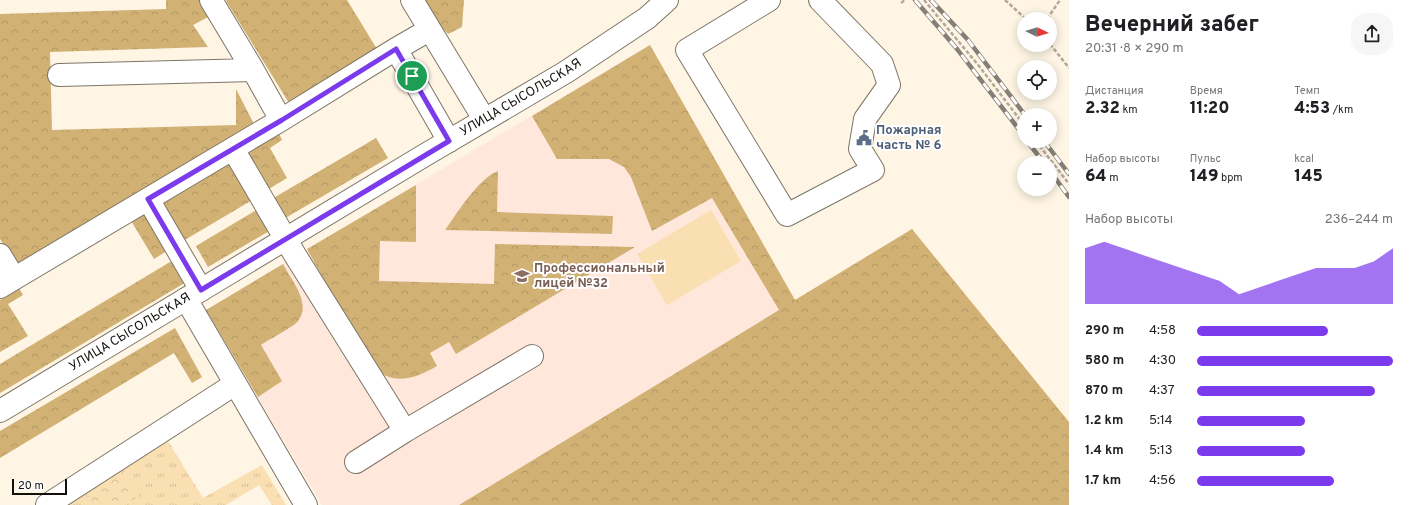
<!DOCTYPE html>
<html lang="ru">
<meta charset="utf-8">
<style>
:root{--surface:#fff;--page:#f6f6f6;--text:#202124;--muted:#757577;--accent:#7c3aed}
body{margin:0;font-family:Overpass,sans-serif;background:var(--page);color:var(--text);height:100vh;display:flex;flex-direction:column;font-size:15px;white-space:nowrap}
*{box-sizing:border-box;margin:0}
p{font-size:13px;color:var(--muted)}
.icon{flex:none;width:22px;height:22px;fill:none;stroke:currentColor;stroke-width:2;stroke-linecap:round;stroke-linejoin:round}
.map{position:relative;flex:1;overflow:hidden}
.sheet{display:flex;flex-direction:column;background:var(--surface);width:340px}
.sheet>*{flex:none}
.needle{width:26px;rotate:95deg}
.tools{position:absolute;left:1017px;top:12px;display:grid;gap:8px}
.tools a{display:grid;place-items:center;width:40px;height:40px;border-radius:50%;background:var(--surface);box-shadow:0 2px 10px #0003;font-size:20px}
.scale{position:absolute;left:12px;bottom:10px;width:55px;box-sizing:border-box;padding-left:4px;border:2px solid #13100b;border-top:0;font-size:11px;line-height:14px;white-space:nowrap;color:#13100b;-webkit-text-stroke:3px #fff;paint-order:stroke}
.pin{position:absolute;display:grid;place-items:center;width:34px;height:34px;color:#fff;margin:-17px;border:2px solid #fff;border-radius:50%;box-shadow:0 1px 4px #0007}
.round{display:grid;place-items:center;flex:none;width:42px;height:42px;border-radius:16px;background:var(--page)}
.headline{display:flex;align-items:center;justify-content:space-between;height:68px;padding:0 16px}
h1{font-size:22px;font-weight:800;line-height:30px}
.metrics{display:grid;grid-template-columns:repeat(3,1fr);gap:6px;height:68px;padding:4px 16px}
.metrics div{display:grid;align-content:center}
.metrics b{font-size:17px;font-weight:800}
.metrics small{font-size:11px;font-weight:400}
.metrics p{font-size:11px}
.chart{height:112px;padding:8px 16px}
.chart p{display:flex;justify-content:space-between}
.chart svg{width:100%;height:72px;margin-top:4px;fill:var(--accent);opacity:.7}
ul{padding:0 16px;list-style:none;font-size:13px}
li{display:grid;grid-template-columns:64px 48px 1fr;align-items:center;height:30px}
li i{height:10px;border-radius:5px;background:var(--accent)}
main{display:flex;flex:1;min-height:0}
.map>svg:first-child{display:block}
.education{fill:#ffe7dc}
.grass{fill:url(#grass-tufts)}
.forest{fill:url(#forest-crowns)}
.park{fill:url(#park-crowns)}
.pitch{fill:#f9dfb1}
.lines{fill:none;stroke-linecap:round;stroke-linejoin:round}
.minor-casing{stroke:#7d7567;stroke-width:24}
.major-casing{stroke:#7d7567;stroke-width:24}
.path{stroke:#b0a99c;stroke-width:2.5;stroke-dasharray:4 2;stroke-linecap:butt}
.minor{stroke:#fff;stroke-width:22}
.major{stroke:#fff;stroke-width:22}
.rail-casing{stroke:#857f75;stroke-width:4.5}
.rail{stroke:#fff;stroke-width:3;stroke-dasharray:9;stroke-linecap:butt}
.route-casing{stroke:#fff;stroke-width:8}
.route{stroke:#7c3aed;stroke-width:5}
.labels{text-anchor:middle;dominant-baseline:central;stroke-width:4;stroke-linejoin:round;paint-order:stroke}
.street-label{font-size:13px;fill:#13100b;stroke:#fff}
.service-label{font-size:13px;font-weight:bold;fill:#4e5e75;stroke:#fff;text-anchor:start}
.education-label{font-size:13px;font-weight:bold;fill:#785e54;stroke:#fff;text-anchor:start}
</style>
<main>
<div class="map">
<svg width="1069" height="505" viewBox="0 0 1069 505">
<defs>
<pattern id="grass-tufts" width="24" height="20" patternUnits="userSpaceOnUse"><rect width="24" height="20" fill="#f9dfb1"/><path d="M3 7l-1-3M5 7V3M7 7l1-3M15 17l-1-3M17 17v-4M19 17l1-3" fill="none" stroke="#d5be97"/></pattern>
<pattern id="forest-crowns" width="20" height="18" patternUnits="userSpaceOnUse"><rect width="20" height="18" fill="#d2b175"/><path d="M2 6a3 3 0 1 1 6 0M12 15a3 3 0 1 1 6 0" fill="none" stroke="#b39764"/></pattern>
<pattern id="park-crowns" width="20" height="18" patternUnits="userSpaceOnUse"><rect width="20" height="18" fill="#f9dfb1"/><path d="M2 6a3 3 0 1 1 6 0M12 15a3 3 0 1 1 6 0" fill="none" stroke="#d5be97"/></pattern>
</defs>
<rect width="100%" height="100%" fill="#fef5e5"/>
<path class="education" d="M 650,45 L 795,300 L 459,505 L 322,505 L 206,310 Z"/>
<path class="grass" d="M 165,436 L 203,498 L 262,465 L 286,505 L 272,505 L 259,485 L 226,505 L 53,505 Z"/>
<path class="forest" d="M 166,0 L 201,0 L 210,16 L 193,25 L 208,47 L 50,52 L 52,130 L 236,125 L 236,89 L 255,126 L 17,267 L 0,239 L 0,14 L 166,9 Z
M 227,0 L 347,0 L 377,49 L 289,103 L 226,1 Z
M 424,0 L 464,0 L 462,27 L 448,34 L 438,23 Z
M 650,45 L 795,300 L 912,229 L 1069,422 L 1069,505 L 459,505 L 779,310 L 712,198 L 652,231 L 631,177 L 624,167 L 609,159 L 557,159 L 532,116 Z
M 277,129 L 282,140 L 270,148 L 287,178 L 264,192 L 247,158 L 248,151 Z
M 376,138 L 388,158 L 282,220 L 270,200 Z
M 230,160 L 254,199 L 183,241 L 159,202 Z
M 498,171 L 497,212 L 613,216 L 612,234 L 445,230 C 458,212 478,179 498,171 Z
M 416,185 L 416,242 L 380,241 L 379,281 L 494,284 L 495,244 L 635,247 L 456,354 L 449,342 L 430,353 L 437,366 C 413,380 390,387 370,363 L 307,249 Z
M 258,209 L 271,230 L 208,267 L 196,246 Z
M 146,210 L 170,249 L 154,259 L 130,219 Z
M 175,259 L 188,281 L 0,393 L 0,364 Z
M 283,264 C 291,280 312,303 298,321 C 295,326 268,340 261,345 L 282,381 L 258,397 L 206,310 Z
M 19,288 L 23,295 L 8,304 L 28,336 L 0,352 L 0,300 Z
M 175,328 L 202,377 L 192,383 L 174,353 L 0,458 L 0,431 Z"/>
<path class="park" d="M 120,464 L 139,496 L 125,505 L 94,505 L 83,487 Z"/>
<path class="pitch" d="M 711,210 L 741,261 L 667,305 L 637,254 Z"/>
<g class="lines">
<defs>
<path id="minor" d="M 211,0 L 253,70 L 281,120
M 412,0 L 484,119
M 769,0 L 687,50 L 787,215 L 873,170 L 860,149 L 865,119 L 889,85 L 882,64 L 820,0
M 396,49 L 429,30
M 59,75 L 253,70
M 233,149 L 295,255 L 405,431
M 148,199 L 201,290
M 0,255 L 14,278
M 0,287 L 281,120 L 396,49 L 449,141
M 186,299 L 306,505
M 356,462 L 405,431 L 532,356
M 47,505 L 235,384"/>
<g id="major">
<path id="s1" d="M 0,411 L 425,155 L 566,72 L 647,18 L 667,0"/>
</g>
</defs>
<use href="#minor" class="minor-casing"/>
<use href="#major" class="major-casing"/>
<path class="path" d="M 924,0 L 979,66 L 1024,125
M 1005,0 L 1026,19
M 901,3 L 905,0
M 1047,19 L 1060,0
M 1050,44 L 1069,68
M 1036,141 L 1069,184"/>
<use href="#minor" class="minor"/>
<use href="#major" class="major"/>
<defs>
<path id="rail" d="M 915,0 L 957,49 L 1024,136
M 931,0 L 968,40 L 1025,115
M 1027,141 L 1044,163
M 1044,141 L 1069,174
M 1050,171 L 1069,197"/>
</defs>
<use href="#rail" class="rail-casing"/>
<use href="#rail" class="rail"/>
</g>
<g class="lines">
<defs>
<path id="route" d="M 396,49 L 449,141 L 201,290 L 148,199 L 282,120 Z"/>
</defs>
<use href="#route" class="route-casing"/>
<use href="#route" class="route"/>
</g>
<defs>
<symbol id="civic-bare" viewBox="-9 -9 18 18"><path d="M-.6-6.5H3V-4.5H.6V-3L4-1V1h2V6H-6V1h2V-1L-.6-3ZM-1.2 2.5V6h2.4V2.5Z" fill="#5c6f8a" stroke="#fff" stroke-width="2.5" paint-order="stroke"/></symbol>
<symbol id="university-bare" viewBox="-9 -9 18 18"><path d="M0-5L7-2L0 1L-7-2ZM-4 1L0 2.5L4 1V4Q0 6-4 4Z" fill="#8d6e63" stroke="#fff" stroke-width="2.5" paint-order="stroke"/></symbol>
</defs>
<g fill-rule="evenodd">
<use href="#civic-bare" x="853" y="127" width="22" height="22"/>
<use href="#university-bare" x="511" y="265" width="22" height="22"/>
</g>
<g class="labels">
<g class="street-label">
<text stroke="none"><textPath href="#s1" startOffset="608">УЛИЦА СЫСОЛЬСКАЯ</textPath></text>
<text stroke="none"><textPath href="#s1" startOffset="152">УЛИЦА СЫСОЛЬСКАЯ</textPath></text>
</g>
<g class="service-label">
<text x="876" y="131">Пожарная<tspan x="876" dy="15">часть № 6</tspan></text>
</g>
<g class="education-label">
<text x="534" y="269">Профессиональный<tspan x="534" dy="15">лицей №32</tspan></text>
</g>
</g>
</svg>
<div class="tools">
<a><svg class="needle" viewBox="-14 -14 28 28"><path d="M0-13l5 13h-10z" fill="#e53935"/><path d="M0 13l5-13h-10z" fill="#757577"/></svg></a>
<a><svg class="icon" aria-label="locate" viewBox="0 0 24 24"><circle cx="12" cy="12" r="6"/><path d="M12 2v4M12 18v4M2 12h4M18 12h4"/></svg></a>
<a>+</a>
<a>−</a>
</div>
<div class="scale">20 m</div>
<div class="pin" style="left:412px;top:76px;background:#1e9e55"><svg class="icon" aria-label="arrive" viewBox="0 0 24 24"><path d="M6 21V4h12l-3 4 3 4H6"/></svg></div>
</div>
<section class="sheet">
<div class="headline"><div><h1>Вечерний забег</h1><p>20:31 · 8 × 290 m</p></div><a class="round"><svg class="icon" aria-label="share" viewBox="0 0 24 24"><path d="M12 15V3M7 8l5-5 5 5M5 13v7h14v-7"/></svg></a></div>
<div class="metrics">
<div><p>Дистанция</p><b>2.32<small> km</small></b></div>
<div><p>Время</p><b>11:20</b></div>
<div><p>Темп</p><b>4:53<small> /km</small></b></div>
</div>
<div class="metrics">
<div><p>Набор высоты</p><b>64<small> m</small></b></div>
<div><p>Пульс</p><b>149<small> bpm</small></b></div>
<div><p>kcal</p><b>145</b></div>
</div>
<div class="chart"><p><span>Набор высоты</span>236–244 m</p>
<svg viewBox="0 0 160 44" preserveAspectRatio="none"><path d="M0 44V10L10 6L20 10L30 14L40 18L50 22L60 26L70 30L80 38L90 34L100 30L110 26L120 22L130 22L140 22L150 18L160 10V44z"/></svg>
</div>
<ul>
<li><b>290 m</b>4:58<i style="width:67%"></i></li>
<li><b>580 m</b>4:30<i style="width:100%"></i></li>
<li><b>870 m</b>4:37<i style="width:91%"></i></li>
<li><b>1.2 km</b>5:14<i style="width:55%"></i></li>
<li><b>1.4 km</b>5:13<i style="width:55%"></i></li>
<li><b>1.7 km</b>4:56<i style="width:70%"></i></li>
</ul>
</section>
</main>
